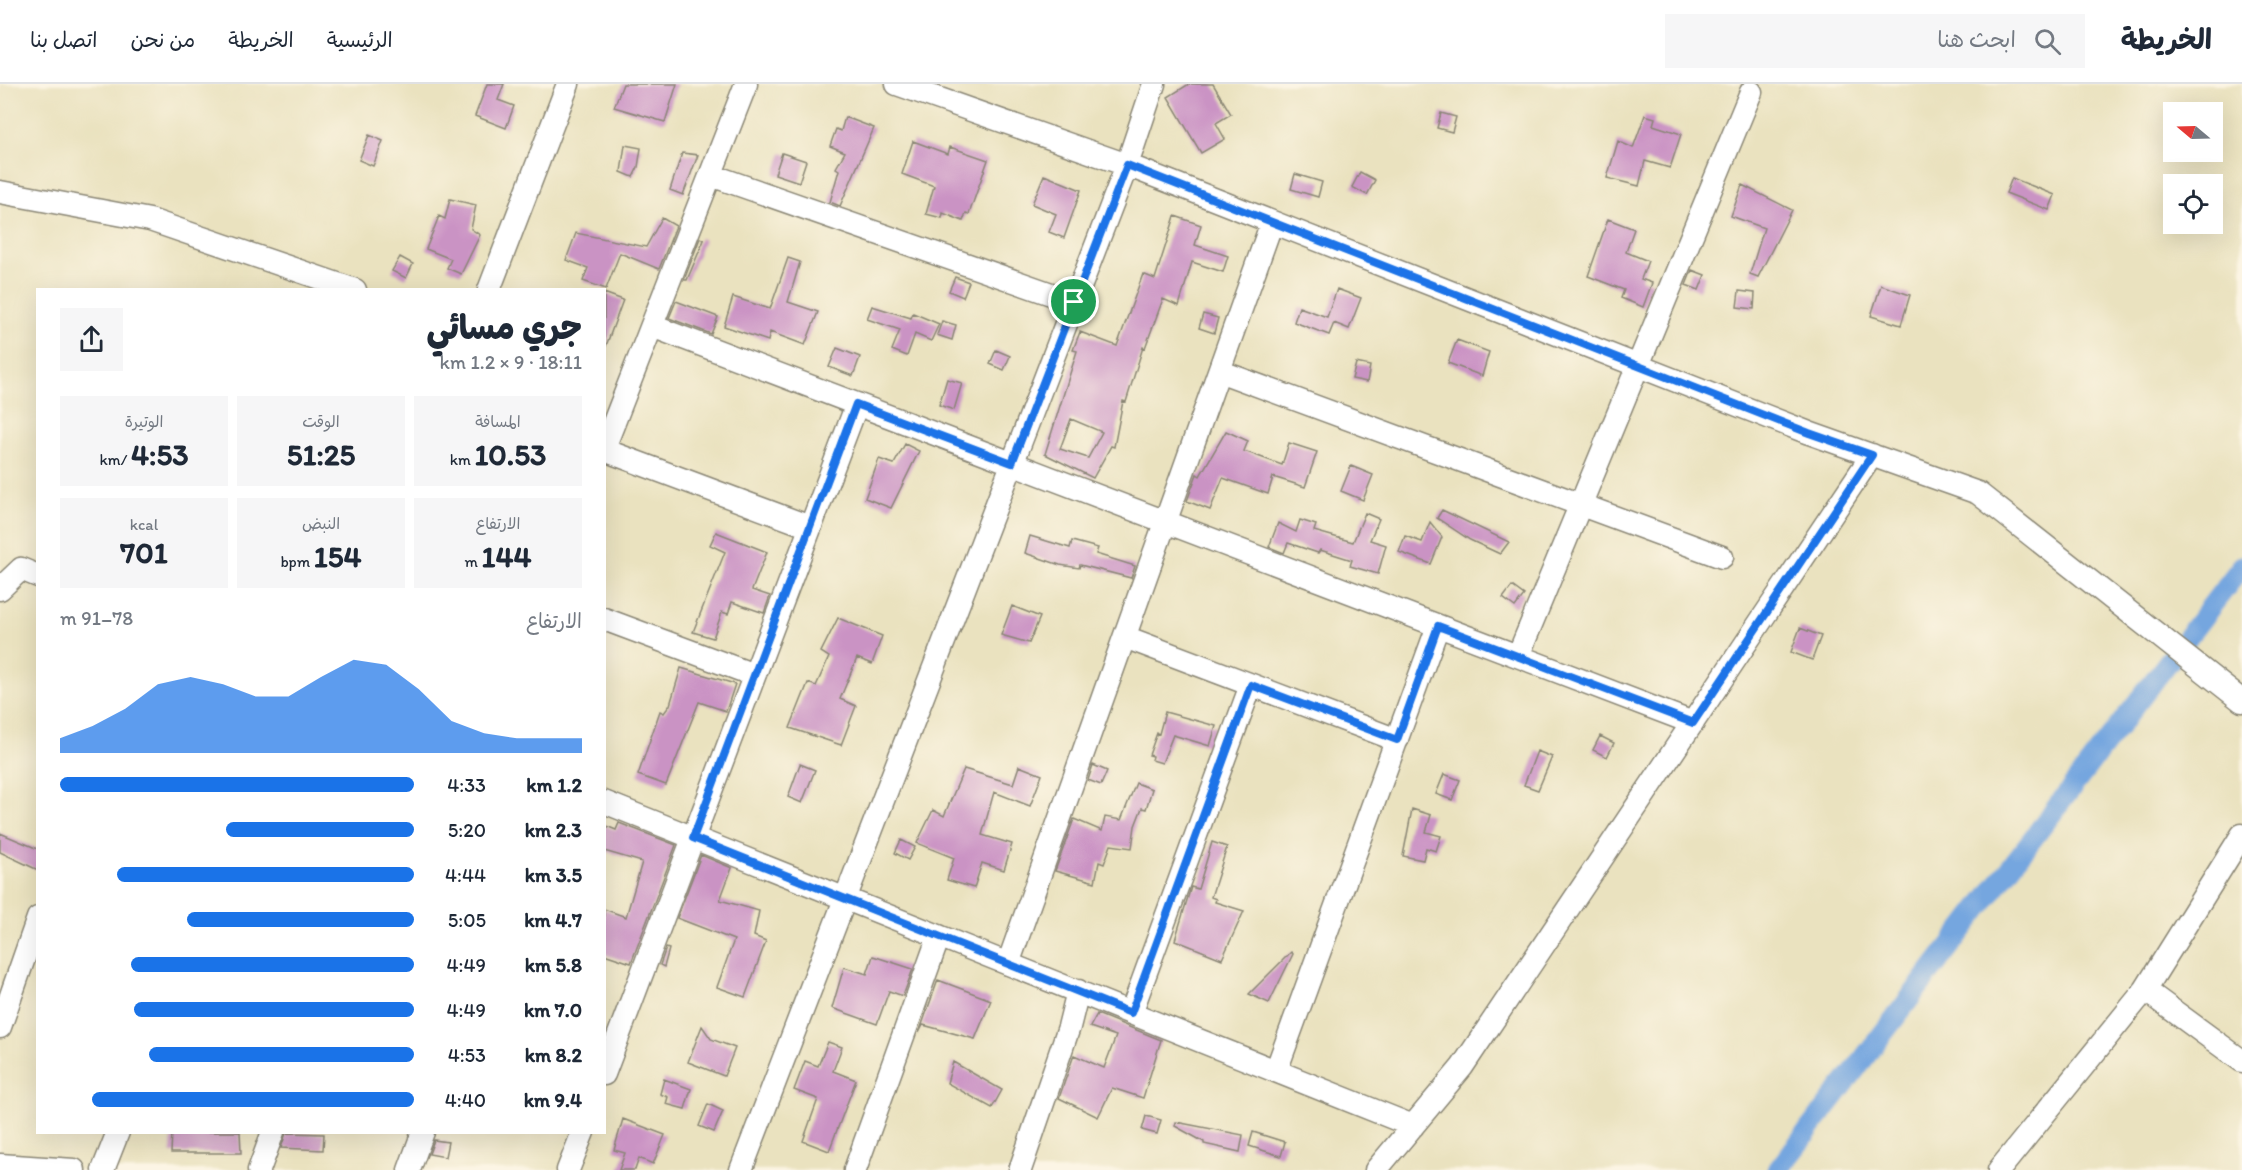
<!DOCTYPE html>
<html lang="ar">
<meta charset="utf-8">
<style>
:root{--surface:#fff;--page:#f6f6f7;--text:#1f2937;--muted:#747a83;--line:#e0e1e3;--accent:#1a73e8}
body{margin:0;font-family:Itim,"Playpen Sans Arabic",sans-serif;background:var(--page);color:var(--text);direction:rtl;height:100vh;display:flex;flex-direction:column;font-size:22px;white-space:nowrap}
*{box-sizing:border-box;margin:0}
p{font-size:20px;color:var(--muted)}
.icon{flex:none;width:33px;height:33px;fill:none;stroke:currentColor;stroke-width:2;stroke-linecap:round;stroke-linejoin:round}
.map{position:relative;flex:1;overflow:hidden;direction:ltr}
.panel{position:absolute;left:36px;top:204px;width:570px;height:846px;display:flex;flex-direction:column;background:var(--surface);border-radius:0px;box-shadow:0 6px 24px #0002;direction:rtl}
.panel>*{flex:none}
.needle{width:39px;rotate:289deg}
.tools{position:absolute;left:2163px;top:18px;display:grid;gap:12px}
.tools a{display:grid;place-items:center;width:60px;height:60px;border-radius:0px;background:var(--surface);box-shadow:0 6px 24px #0002;font-size:30px}
.pin{position:absolute;display:grid;place-items:center;width:51px;height:51px;color:#fff;margin:-26px;border:3px solid #fff;border-radius:50%;box-shadow:0 2px 6px #0007}
.round{display:grid;place-items:center;flex:none;width:63px;height:63px;border-radius:0px;background:var(--page)}
.overview{display:flex;align-items:center;justify-content:space-between;height:102px;padding:0 24px}
h1{font-size:33px;font-weight:800;line-height:45px}
.metrics{display:grid;grid-template-columns:repeat(3,1fr);gap:9px;height:102px;padding:6px 24px}
.metrics div{display:grid;align-content:center;border-radius:0px;background:var(--page);text-align:center}
.metrics b{font-size:30px;font-weight:800}
.metrics small{font-size:16px;font-weight:400}
.metrics p{font-size:16px}
.chart{height:168px;padding:12px 24px}
.chart p{display:flex;justify-content:space-between}
.chart svg{width:100%;height:108px;margin-top:6px;fill:var(--accent);opacity:.7}
ul{padding:0 24px;list-style:none;font-size:20px}
li{display:grid;grid-template-columns:96px 72px 1fr;align-items:center;height:45px}
li i{height:15px;border-radius:8px;background:var(--accent)}
header{display:flex;align-items:center;gap:36px;box-sizing:border-box;height:84px;padding:0 30px;background:var(--surface);border-bottom:2px solid var(--line)}
header strong{font-size:28px}
nav{display:flex;gap:33px;margin-inline-start:auto;font-size:21px}
.search{width:420px;height:54px;background:var(--page);display:flex;align-items:center;gap:15px;box-sizing:border-box;padding:0 21px;border-radius:0px;color:var(--muted);font-size:22px}
.map>svg:first-child{display:block}
.lines{fill:none;stroke-linecap:round;stroke-linejoin:round}
.canal{stroke:#75a6df;stroke-width:21}
.building{fill:#ca93c4;fill-rule:evenodd}
.street-casing{stroke:#8a8675;stroke-width:25}
.street{stroke:#fff;stroke-width:22}
.route-casing{stroke:#fff;stroke-width:12}
.route{stroke:#1a73e8;stroke-width:8}
</style>
<header>
<strong>الخريطة</strong>
<div class="search"><svg class="icon" aria-label="search" viewBox="0 0 24 24"><circle cx="10" cy="10" r="6"/><path d="M15 15l6 6"/></svg>ابحث هنا</div>
<nav><a>الرئيسية</a><a>الخريطة</a><a>من نحن</a><a>اتصل بنا</a></nav>
</header>
<div class="map">
<svg width="2242" height="1086" viewBox="0 0 2242 1086">
<rect width="100%" height="100%" fill="#fcf5e5"/>
<filter id="ink" filterUnits="userSpaceOnUse"><feTurbulence type="fractalNoise" baseFrequency=".0167" numOctaves="2"/><feDisplacementMap in="SourceGraphic" scale="12" xChannelSelector="R" yChannelSelector="G"/><feConvolveMatrix kernelMatrix="1 2 1 2 8 2 1 2 1" color-interpolation-filters="sRGB"/></filter>
<filter id="wash" filterUnits="userSpaceOnUse"><feTurbulence type="fractalNoise" baseFrequency=".008" numOctaves="4" result="noise"/><feDisplacementMap in="SourceGraphic" scale="24" xChannelSelector="R" yChannelSelector="G"/><feGaussianBlur stdDeviation="1.35" result="paint"/><feColorMatrix in="noise" values="0 0 0 0 0 0 0 0 0 0 0 0 0 0 0 0 0 1.4 0 .05"/><feComposite in="paint" operator="in"/></filter>
<g filter="url(#wash)">
<rect width="100%" height="100%" fill="#eae2bf"/>
<g class="lines">
<path class="canal" d="M 1778,1086 L 2242,482"/>
</g>
<g id="blocks">
<path class="building" d="M 487,0 L 504,0 L 498,16 L 514,22 L 506,44 L 475,32 Z
M 623,0 L 677,0 L 665,38 L 614,23 Z
M 1189,0 L 1213,0 L 1231,30 L 1216,39 L 1225,55 L 1201,69 L 1168,13 Z
M 1441,29 L 1456,33 L 1452,48 L 1437,44 Z
M 1645,31 L 1655,34 L 1653,41 L 1681,50 L 1670,84 L 1645,77 L 1639,102 L 1607,94 L 1618,57 L 1633,64 Z
M 845,33 L 874,44 L 840,122 L 830,118 L 839,86 L 836,84 L 845,68 L 830,62 L 836,45 L 841,47 Z
M 369,51 L 383,57 L 373,82 L 359,76 Z
M 913,57 L 948,70 L 950,63 L 988,76 L 969,130 L 966,129 L 963,137 L 943,129 L 942,134 L 926,130 L 934,102 L 902,90 Z
M 625,61 L 641,64 L 638,83 L 633,93 L 621,88 Z
M 682,69 L 698,71 L 683,111 L 670,106 Z
M 782,69 L 806,77 L 799,98 L 775,90 Z
M 1360,88 L 1375,96 L 1367,111 L 1352,103 Z
M 1295,90 L 1322,98 L 1318,113 L 1291,105 Z
M 1044,91 L 1081,106 L 1064,154 L 1049,148 L 1056,130 L 1032,120 Z
M 2012,94 L 2055,111 L 2049,126 L 2006,109 Z
M 1742,101 L 1792,126 L 1758,193 L 1750,190 L 1764,144 L 1731,132 Z
M 450,115 L 476,121 L 471,145 L 480,151 L 461,190 L 447,184 L 451,175 L 426,165 L 439,132 L 445,135 Z
M 1175,132 L 1201,141 L 1195,161 L 1228,172 L 1223,188 L 1192,178 L 1179,222 L 1163,215 L 1145,264 L 1143,263 L 1126,318 L 1123,317 L 1114,363 L 1111,362 L 1093,394 L 1045,370 L 1077,267 L 1073,266 L 1080,248 L 1117,262 L 1143,190 L 1155,195 ZM 1071,335 L 1102,348 L 1088,374 L 1060,365 Z
M 662,134 L 676,142 L 659,185 L 620,169 L 606,205 L 583,197 L 588,184 L 566,176 L 576,149 L 646,163 Z
M 1608,135 L 1634,145 L 1626,168 L 1648,177 L 1641,195 L 1652,199 L 1643,223 L 1621,214 L 1624,206 L 1588,192 Z
M 700,154 L 704,156 L 687,196 L 684,196 Z
M 400,173 L 413,180 L 406,194 L 392,187 Z
M 788,174 L 800,178 L 788,218 L 818,228 L 805,261 L 770,248 L 768,257 L 724,242 L 733,213 L 770,225 Z
M 1692,186 L 1705,191 L 1699,206 L 1686,201 Z
M 955,193 L 969,198 L 963,213 L 949,207 Z
M 1881,201 L 1910,211 L 1901,241 L 1871,232 Z
M 1337,205 L 1361,214 L 1349,245 L 1334,239 L 1329,251 L 1294,238 L 1299,223 L 1327,233 Z
M 1739,207 L 1755,209 L 1754,225 L 1737,223 Z
M 604,209 L 623,216 L 606,262 L 604,262 Z
M 676,217 L 718,233 L 711,250 L 669,234 Z
M 872,222 L 911,234 L 913,229 L 939,240 L 931,257 L 915,250 L 907,272 L 892,266 L 900,246 L 867,235 Z
M 1203,230 L 1218,234 L 1214,249 L 1199,244 Z
M 942,237 L 956,241 L 952,256 L 937,251 Z
M 1457,256 L 1489,268 L 1482,292 L 1448,279 Z
M 837,264 L 860,273 L 853,292 L 829,283 Z
M 996,266 L 1010,272 L 1004,286 L 990,280 Z
M 1356,279 L 1370,282 L 1367,298 L 1352,295 Z
M 947,295 L 962,299 L 954,326 L 939,321 Z
M 1226,347 L 1248,357 L 1244,367 L 1282,381 L 1289,359 L 1317,368 L 1305,403 L 1273,393 L 1268,410 L 1223,394 L 1210,426 L 1187,417 L 1197,390 L 1200,392 Z
M 905,360 L 919,367 L 891,424 L 865,414 L 879,375 L 894,380 Z
M 1351,382 L 1373,391 L 1363,416 L 1341,407 Z
M 1442,426 L 1509,458 L 1500,470 L 1470,456 L 1437,434 Z
M 1365,429 L 1379,435 L 1370,456 L 1386,461 L 1378,490 L 1350,482 L 1352,476 L 1320,466 L 1318,469 L 1288,459 L 1284,469 L 1269,463 L 1278,439 L 1296,448 L 1300,436 L 1316,441 L 1314,447 L 1353,458 Z
M 1430,438 L 1442,453 L 1431,480 L 1399,468 L 1405,452 L 1422,458 Z
M 716,448 L 767,468 L 752,506 L 770,512 L 764,529 L 732,518 L 728,530 L 722,528 L 713,554 L 693,548 L 725,468 L 710,461 Z
M 1030,452 L 1070,464 L 1072,457 L 1098,464 L 1096,470 L 1135,482 L 1131,494 L 1080,481 L 1079,484 L 1060,481 L 1025,469 Z
M 1512,502 L 1524,511 L 1515,523 L 1503,514 Z
M 1012,522 L 1040,533 L 1029,559 L 1001,551 Z
M 838,534 L 882,552 L 872,580 L 857,574 L 840,615 L 856,622 L 841,661 L 790,644 L 808,599 L 816,602 L 829,573 L 821,568 Z
M 1800,544 L 1821,552 L 1812,576 L 1791,568 Z
M 681,584 L 735,600 L 726,627 L 699,618 L 666,701 L 638,691 L 660,627 L 664,629 L 670,621 Z
M 1165,628 L 1216,642 L 1210,662 L 1173,651 L 1162,679 L 1152,676 L 1153,672 L 1149,671 L 1157,649 L 1159,650 Z
M 1600,652 L 1614,659 L 1607,673 L 1593,666 Z
M 1537,667 L 1552,673 L 1538,706 L 1524,701 Z
M 800,680 L 815,686 L 802,719 L 788,713 Z
M 1093,681 L 1107,687 L 1101,701 L 1088,696 Z
M 1019,682 L 1042,691 L 1030,722 L 994,708 L 982,751 L 1012,760 L 1004,786 L 982,779 L 974,804 L 947,796 L 954,774 L 917,759 L 933,726 L 944,732 L 964,685 L 1013,700 Z
M 1444,690 L 1460,696 L 1452,716 L 1436,710 Z
M 1136,699 L 1152,705 L 1146,725 L 1142,724 L 1135,742 L 1132,764 L 1111,761 L 1104,780 L 1099,778 L 1095,798 L 1055,787 L 1074,735 L 1102,747 L 1105,733 L 1121,736 Z
M 1412,725 L 1431,731 L 1426,748 L 1441,752 L 1436,767 L 1426,764 L 1423,776 L 1403,772 Z
M 619,739 L 676,761 L 631,879 L 604,870 L 604,825 L 626,833 L 642,778 L 604,767 L 604,741 L 616,746 Z
M 0,749 L 38,765 L 38,786 L 0,768 Z
M 901,756 L 915,763 L 908,776 L 895,769 Z
M 1212,758 L 1227,763 L 1211,813 L 1216,815 L 1215,818 L 1244,827 L 1222,875 L 1175,856 L 1191,803 L 1198,805 Z
M 701,771 L 732,784 L 720,816 L 759,827 L 754,852 L 766,857 L 745,913 L 717,903 L 734,856 L 677,834 Z
M 666,864 L 669,865 L 664,883 L 660,881 Z
M 1291,868 L 1293,870 L 1269,919 L 1249,910 Z
M 873,872 L 913,885 L 903,912 L 889,907 L 877,940 L 832,924 L 844,883 L 867,890 Z
M 938,896 L 991,916 L 975,955 L 923,941 L 919,949 Z
M 1097,930 L 1161,956 L 1143,1014 L 1112,1004 L 1098,1033 L 1059,1014 L 1074,971 L 1104,984 L 1116,952 L 1090,943 Z
M 702,942 L 711,955 L 735,964 L 724,992 L 688,978 Z
M 828,958 L 842,963 L 833,987 L 856,996 L 829,1067 L 803,1057 L 818,1015 L 794,1006 L 805,977 L 818,982 Z
M 953,978 L 1002,1006 L 992,1024 L 947,999 Z
M 664,995 L 691,1005 L 685,1025 L 666,1020 L 668,1013 L 660,1010 Z
M 708,1020 L 723,1027 L 714,1048 L 699,1042 Z
M 1146,1032 L 1161,1036 L 1157,1050 L 1142,1046 Z
M 623,1035 L 665,1051 L 653,1080 L 639,1074 L 635,1086 L 619,1086 L 625,1069 L 614,1066 Z
M 1176,1038 L 1243,1051 L 1240,1068 L 1204,1060 L 1204,1058 L 1175,1042 Z
M 172,1048 L 240,1048 L 241,1069 L 171,1069 Z
M 1253,1048 L 1285,1058 L 1281,1072 L 1249,1062 Z
M 286,1049 L 324,1050 L 323,1066 L 281,1064 Z
M 434,1056 L 448,1058 L 445,1073 L 429,1070 Z"/>
</g>
</g>
<g filter="url(#ink)">
<use href="#blocks" fill-opacity="0" stroke="#8a8675" stroke-width="1.5"/>
<g class="lines">
<defs>
<path id="street" d="M 897,0 L 1127,81 L 1154,0
M 711,91 L 1074,218
M 0,108 L 150,136 L 355,206
M 489,206 L 568,0
M 652,242 L 1693,639
M 1219,287 L 1722,473
M 604,364 L 746,0
M 604,366 L 810,443
M 0,505 L 21,485 L 38,492
M 604,535 L 754,591
M 1125,553 L 1397,656
M 1518,572 L 1751,8
M 604,718 L 1413,1042
M 1008,880 L 1272,138
M 2145,906 L 2242,977
M 1131,929 L 1251,601
M 0,943 L 38,834
M 1276,987 L 1438,542
M 604,990 L 857,320
M 0,1081 L 74,1086
M 103,1086 L 118,1048
M 259,1086 L 273,1048
M 409,1086 L 423,1048
M 568,1086 L 583,1048
M 741,1086 L 1127,81 L 1809,349 L 1978,409 L 2242,617
M 855,1086 L 939,852
M 1020,1086 L 1069,943 L 1078,907
M 1376,1086 L 1462,983 L 1872,371
M 1999,1086 L 2145,906 L 2242,751"/>
</defs>
<use href="#street" class="street-casing"/>
<use href="#street" class="street"/>
</g>
</g>
<g class="lines" filter="url(#ink)">
<defs>
<path id="route" d="M 1127,81 L 1809,349 L 1872,371 L 1693,639 L 1438,542 L 1397,656 L 1251,601 L 1131,929 L 693,754 L 856,320 L 1012,379 Z"/>
</defs>
<use href="#route" class="route-casing"/>
<use href="#route" class="route"/>
</g>
</svg>
<div class="tools">
<a><svg class="needle" viewBox="-14 -14 28 28"><path d="M0-13l5 13h-10z" fill="#e53935"/><path d="M0 13l5-13h-10z" fill="#747a83"/></svg></a>
<a><svg class="icon" aria-label="locate" viewBox="0 0 24 24"><circle cx="12" cy="12" r="6"/><path d="M12 2v4M12 18v4M2 12h4M18 12h4"/></svg></a>
</div>
<div class="pin" style="left:1074px;top:218px;background:#1e9e55"><svg class="icon" aria-label="arrive" viewBox="0 0 24 24"><path d="M6 21V4h12l-3 4 3 4H6"/></svg></div>
<section class="panel">
<div class="overview"><div><h1>جري مسائي</h1><p>18:11 · 9 × 1.2 km</p></div><a class="round"><svg class="icon" aria-label="share" viewBox="0 0 24 24"><path d="M12 15V3M7 8l5-5 5 5M5 13v7h14v-7"/></svg></a></div>
<div class="metrics">
<div><p>المسافة</p><b>10.53<small> km</small></b></div>
<div><p>الوقت</p><b>51:25</b></div>
<div><p>الوتيرة</p><b>4:53<small> /km</small></b></div>
</div>
<div class="metrics">
<div><p>الارتفاع</p><b>144<small> m</small></b></div>
<div><p>النبض</p><b>154<small> bpm</small></b></div>
<div><p>kcal</p><b>701</b></div>
</div>
<div class="chart"><p><span>الارتفاع</span>78–91 m</p>
<svg viewBox="0 0 160 44" preserveAspectRatio="none"><path d="M0 44V38L10 33L20 26L30 16L40 13L50 16L60 21L70 21L80 13L90 6L100 8L110 18L120 31L130 36L140 38L150 38L160 38V44z"/></svg>
</div>
<ul>
<li><b>1.2 km</b>4:33<i style="width:100%"></i></li>
<li><b>2.3 km</b>5:20<i style="width:53%"></i></li>
<li><b>3.5 km</b>4:44<i style="width:84%"></i></li>
<li><b>4.7 km</b>5:05<i style="width:64%"></i></li>
<li><b>5.8 km</b>4:49<i style="width:80%"></i></li>
<li><b>7.0 km</b>4:49<i style="width:79%"></i></li>
<li><b>8.2 km</b>4:53<i style="width:75%"></i></li>
<li><b>9.4 km</b>4:40<i style="width:91%"></i></li>
</ul>
</section>
</div>
